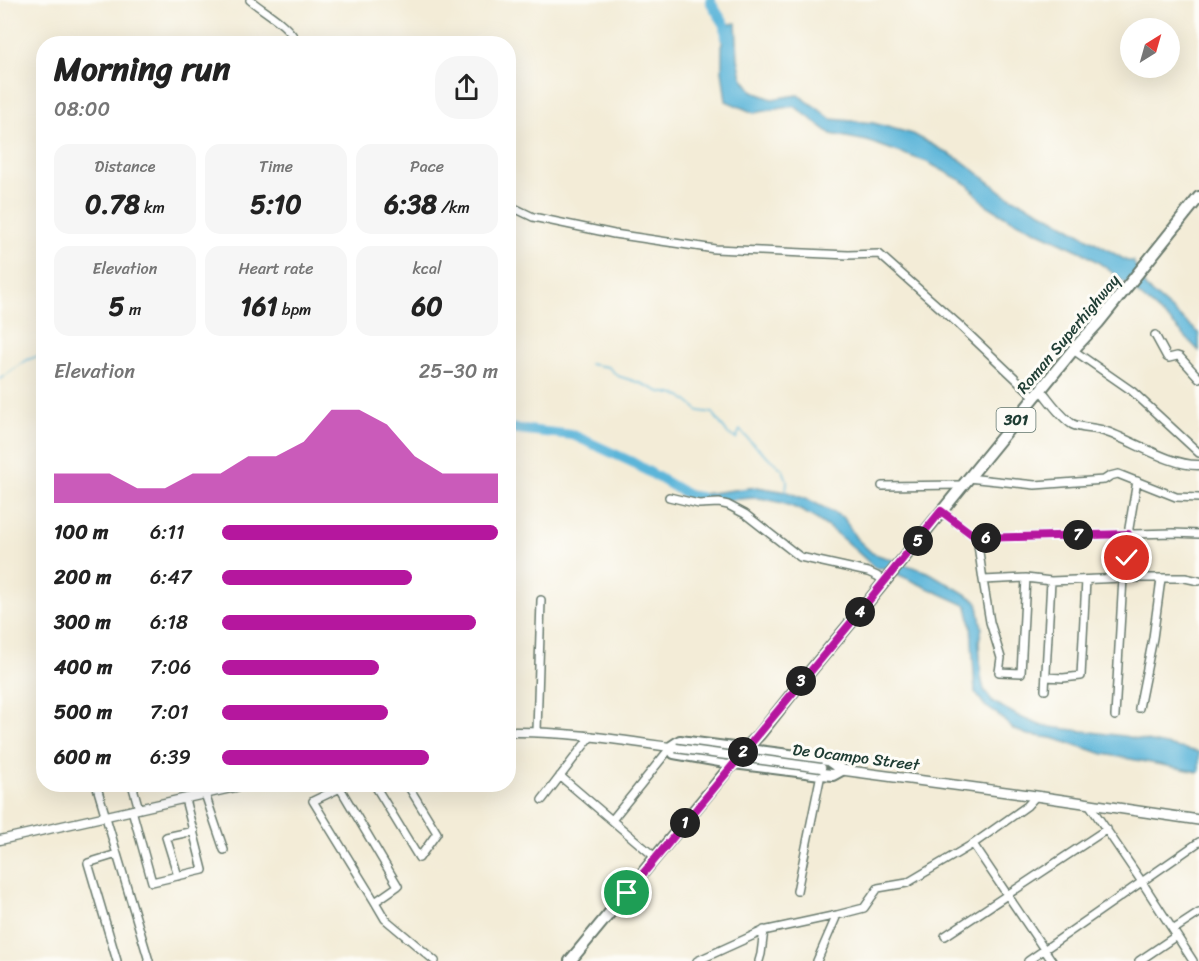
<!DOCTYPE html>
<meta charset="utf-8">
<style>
:root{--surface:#fff;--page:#f6f6f6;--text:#222;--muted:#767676;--accent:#b5179e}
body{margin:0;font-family:Sriracha,sans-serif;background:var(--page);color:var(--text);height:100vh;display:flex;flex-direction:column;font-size:22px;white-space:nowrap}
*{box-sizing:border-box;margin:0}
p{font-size:20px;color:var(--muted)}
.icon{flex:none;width:33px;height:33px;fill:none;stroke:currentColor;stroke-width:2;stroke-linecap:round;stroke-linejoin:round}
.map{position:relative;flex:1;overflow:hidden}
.details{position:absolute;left:36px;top:36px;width:480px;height:756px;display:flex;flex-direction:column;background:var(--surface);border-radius:24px;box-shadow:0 6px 24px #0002}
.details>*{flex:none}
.needle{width:39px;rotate:37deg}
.buttons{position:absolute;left:1120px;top:18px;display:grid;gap:12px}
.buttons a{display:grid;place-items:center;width:60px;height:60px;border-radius:50%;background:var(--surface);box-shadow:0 6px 24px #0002;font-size:30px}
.pin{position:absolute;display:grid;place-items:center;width:51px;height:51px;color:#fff;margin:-26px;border:3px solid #fff;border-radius:50%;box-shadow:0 2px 6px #0007}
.km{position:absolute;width:30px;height:30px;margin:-15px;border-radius:50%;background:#222;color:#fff;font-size:16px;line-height:30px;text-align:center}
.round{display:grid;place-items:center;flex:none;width:63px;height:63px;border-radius:24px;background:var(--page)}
.headline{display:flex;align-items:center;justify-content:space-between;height:102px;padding:0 18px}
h1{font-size:33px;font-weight:800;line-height:45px}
.figures{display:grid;grid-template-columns:repeat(3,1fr);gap:9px;height:102px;padding:6px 18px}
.figures div{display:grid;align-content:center;border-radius:15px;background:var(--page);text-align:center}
.figures b{font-size:26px;font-weight:800}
.figures small{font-size:16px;font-weight:400}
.figures p{font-size:16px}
.chart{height:168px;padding:12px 18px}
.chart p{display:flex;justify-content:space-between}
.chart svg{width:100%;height:108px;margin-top:6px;fill:var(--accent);opacity:.7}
ul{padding:0 18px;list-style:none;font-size:20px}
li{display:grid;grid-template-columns:96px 72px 1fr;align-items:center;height:45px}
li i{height:15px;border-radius:8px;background:var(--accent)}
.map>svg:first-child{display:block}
.water{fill:#5bb5d9;stroke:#3d7986;stroke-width:1.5}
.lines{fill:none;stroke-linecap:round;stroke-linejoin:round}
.stream{stroke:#5bb5d9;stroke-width:1.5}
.river{stroke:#5bb5d9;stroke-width:10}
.minor-casing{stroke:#697a6d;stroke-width:10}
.tertiary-casing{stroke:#697a6d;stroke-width:11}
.secondary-casing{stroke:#697a6d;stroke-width:12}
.primary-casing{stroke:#697a6d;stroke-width:14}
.minor{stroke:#fff;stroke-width:7}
.tertiary{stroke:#fff;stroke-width:8}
.secondary{stroke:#fff;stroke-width:9}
.primary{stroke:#fff;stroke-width:10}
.tertiary-bridge-casing{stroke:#697a6d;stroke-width:11;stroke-linecap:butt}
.tertiary-bridge{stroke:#fff;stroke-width:8}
.route-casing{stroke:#fff;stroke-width:12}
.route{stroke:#b5179e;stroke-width:8}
.labels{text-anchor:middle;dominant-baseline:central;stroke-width:6;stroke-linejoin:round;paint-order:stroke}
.shield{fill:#fdfcf7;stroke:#62766e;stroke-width:1.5}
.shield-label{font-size:15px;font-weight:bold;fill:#1f3d34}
.street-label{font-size:16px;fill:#1f3d34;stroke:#fdfcf7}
</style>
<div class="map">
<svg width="1199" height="961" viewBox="0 0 1199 961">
<rect width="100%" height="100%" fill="#fdfcf7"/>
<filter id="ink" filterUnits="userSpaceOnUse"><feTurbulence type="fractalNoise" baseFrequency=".0167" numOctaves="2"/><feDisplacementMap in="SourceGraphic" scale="12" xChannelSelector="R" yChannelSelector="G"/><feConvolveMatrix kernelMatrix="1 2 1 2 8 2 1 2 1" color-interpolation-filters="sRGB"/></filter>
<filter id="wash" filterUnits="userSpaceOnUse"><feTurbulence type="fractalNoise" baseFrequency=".008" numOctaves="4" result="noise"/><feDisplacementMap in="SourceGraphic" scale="24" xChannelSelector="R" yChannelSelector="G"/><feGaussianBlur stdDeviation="1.35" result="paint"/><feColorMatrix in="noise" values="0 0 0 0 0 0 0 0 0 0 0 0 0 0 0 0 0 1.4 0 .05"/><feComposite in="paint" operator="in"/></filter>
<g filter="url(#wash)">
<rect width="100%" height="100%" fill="#f3ecd7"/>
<path class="water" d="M 736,23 L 738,59 L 742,77 L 753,92 L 772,99 L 798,95 L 817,108 L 831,119 L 873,123 L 913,134 L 962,161 L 1005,194 L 1051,217 L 1127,261 L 1133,261 L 1146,288 L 1199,333 L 1199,351 L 1171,322 L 1123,281 L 1104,266 L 1082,252 L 1008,218 L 985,204 L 966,183 L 927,162 L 867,141 L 831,134 L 794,106 L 754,113 L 726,101 L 722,70 L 722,25 Z
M 757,487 L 787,492 L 811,501 L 844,518 L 856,538 L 872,553 L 930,573 L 977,601 L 982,628 L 979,641 L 981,677 L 984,690 L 993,702 L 1020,717 L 1042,726 L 1124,736 L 1199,752 L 1199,772 L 1104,754 L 1052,738 L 1028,735 L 1013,729 L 997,714 L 985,706 L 975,692 L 971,624 L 967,606 L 884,568 L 875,568 C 847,542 820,515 782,503 C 773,501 764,498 755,498 C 731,499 709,504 686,499 L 690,491 L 702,494 Z"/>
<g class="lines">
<path class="stream" d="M 589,364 L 608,367 L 618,376 L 640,383 L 660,392 L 681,396 L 699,411 L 713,413 L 727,433 L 736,439 L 740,430 L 751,442 L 783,470 L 787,480 L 786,493
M 0,379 L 27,360 L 44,354"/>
<path class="river" d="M 711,0 L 711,3 L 725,25 L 726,37
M 508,428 L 573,435 L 632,462 L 690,496 L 700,497"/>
</g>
</g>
<g filter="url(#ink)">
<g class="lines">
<defs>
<path id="minor" d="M 250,0 C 267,14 287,23 298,44
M 508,205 L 533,217 L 614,234 L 715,249 L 848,255 L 879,254 L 957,323 L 1035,397
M 1155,335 L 1167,357 L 1169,358 L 1177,356 L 1180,357 L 1199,378
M 1073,350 L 1132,391 L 1199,453
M 968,478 L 1035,485 L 1104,480 L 1110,476 L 1118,474 L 1176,497 L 1199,498
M 882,486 L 962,485
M 669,497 L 699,504 L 719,503 L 728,505 L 745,514 L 800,557 L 868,572 L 877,576 L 885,582
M 941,511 L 977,538 L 1173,533 L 1199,534
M 977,538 L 983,580 L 1026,578 L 1051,581 L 1123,578 L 1126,570 L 1128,534 L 1137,481
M 983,580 L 990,622 L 1001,658 L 999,672 L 1021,673 L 1026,578
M 1046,677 L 1063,678 L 1081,676 L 1086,580
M 1045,690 L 1051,581
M 1139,708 L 1153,638 L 1161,579
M 1115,716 L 1123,578 L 1185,578 L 1199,581
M 537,731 L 541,600
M 560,776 L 656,858
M 96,784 L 149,961
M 132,784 L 139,809
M 337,784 L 340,788 L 398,886 L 375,902 L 313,801 L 340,788
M 374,784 L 419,858 L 437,833 L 407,784
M 205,794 L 224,850
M 542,800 L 591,736
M 1089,804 L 1142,882 L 1193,961
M 132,810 L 152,882 L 203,870 L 185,799
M 612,820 L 671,747
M 973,844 L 1052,961
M 117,854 L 88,863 L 117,961
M 178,876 L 166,837 L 194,831
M 797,891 L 821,774
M 375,902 L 385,919 L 435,961
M 1173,930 L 1199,913
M 945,936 L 1107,829
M 697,961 L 763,931 L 837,915
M 759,961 L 761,954 L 764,930
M 817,961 L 837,915 L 864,908 L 878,888 L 907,883 L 973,844 L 1027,806 L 1036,796
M 1028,961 L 1199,842
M 1139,961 L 1176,936"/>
<path id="tertiary" d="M 1041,390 C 1050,401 1060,416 1072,424 C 1082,429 1093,427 1104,431 C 1132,440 1170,466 1199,465
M 508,732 C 565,731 620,740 676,748
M 0,840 L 249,784"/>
<path id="secondary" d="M 842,770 L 1036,796 L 1199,820"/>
<path id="primary" d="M 680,741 L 828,760 L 842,770 L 833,775 L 821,774 L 725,762 L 674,753 L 671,747 Z
M 570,961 L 745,749 L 760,734 L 798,686 L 863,608 L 1073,350 L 1098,323 L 1199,197"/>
</defs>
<use href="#minor" class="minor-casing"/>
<use href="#tertiary" class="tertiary-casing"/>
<use href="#secondary" class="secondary-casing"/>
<use href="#primary" class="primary-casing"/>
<use href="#minor" class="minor"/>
<use href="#tertiary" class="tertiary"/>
<use href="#secondary" class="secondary"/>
<use href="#primary" class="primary"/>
<defs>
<path id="tertiary-bridge" d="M 676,748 L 821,768"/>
</defs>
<use href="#tertiary-bridge" class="tertiary-bridge-casing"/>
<use href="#tertiary-bridge" class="tertiary-bridge"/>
</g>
</g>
<g class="lines" filter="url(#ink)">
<defs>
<path id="route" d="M 627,893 L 863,608 L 941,511 L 977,538 L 1128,534 L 1127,558"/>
</defs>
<use href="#route" class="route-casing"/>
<use href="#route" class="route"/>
</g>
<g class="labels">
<rect class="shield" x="996.5" y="408" width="39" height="24" rx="4.5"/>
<g class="shield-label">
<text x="1016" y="420">301</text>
</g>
<g class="street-label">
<text transform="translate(1068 334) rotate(-50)">Roman Superhighway</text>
<text transform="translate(856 757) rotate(7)">De Ocampo Street</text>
</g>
</g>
</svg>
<div class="buttons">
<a><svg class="needle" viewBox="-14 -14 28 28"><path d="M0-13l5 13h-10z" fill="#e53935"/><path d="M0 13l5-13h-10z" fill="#767676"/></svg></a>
</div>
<div class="pin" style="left:627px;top:893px;background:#1e9e55"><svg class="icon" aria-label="arrive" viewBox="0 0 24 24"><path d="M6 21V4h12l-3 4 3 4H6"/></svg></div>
<div class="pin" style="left:1127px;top:558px;background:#d93025"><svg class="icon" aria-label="check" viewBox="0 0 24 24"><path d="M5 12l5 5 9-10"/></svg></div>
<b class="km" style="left:685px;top:823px">1</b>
<b class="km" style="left:743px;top:752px">2</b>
<b class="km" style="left:801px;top:681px">3</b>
<b class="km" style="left:860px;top:612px">4</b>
<b class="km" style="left:918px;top:541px">5</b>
<b class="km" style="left:986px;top:538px">6</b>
<b class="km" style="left:1078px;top:535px">7</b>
<section class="details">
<div class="headline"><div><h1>Morning run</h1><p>08:00</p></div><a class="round"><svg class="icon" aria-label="share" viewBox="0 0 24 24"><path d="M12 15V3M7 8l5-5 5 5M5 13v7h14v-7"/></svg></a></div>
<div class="figures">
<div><p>Distance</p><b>0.78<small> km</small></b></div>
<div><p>Time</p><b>5:10</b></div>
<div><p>Pace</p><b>6:38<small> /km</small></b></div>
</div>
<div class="figures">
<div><p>Elevation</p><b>5<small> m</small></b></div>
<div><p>Heart rate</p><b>161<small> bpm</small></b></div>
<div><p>kcal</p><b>60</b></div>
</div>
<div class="chart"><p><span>Elevation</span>25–30 m</p>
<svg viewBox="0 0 160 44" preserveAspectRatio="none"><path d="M0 44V32L10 32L20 32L30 38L40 38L50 32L60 32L70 25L80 25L90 19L100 6L110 6L120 12L130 25L140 32L150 32L160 32V44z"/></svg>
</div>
<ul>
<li><b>100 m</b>6:11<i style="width:100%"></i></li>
<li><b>200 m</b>6:47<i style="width:69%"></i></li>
<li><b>300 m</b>6:18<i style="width:92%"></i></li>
<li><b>400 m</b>7:06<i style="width:57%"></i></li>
<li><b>500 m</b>7:01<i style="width:60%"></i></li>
<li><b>600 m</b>6:39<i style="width:75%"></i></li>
</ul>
</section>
</div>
